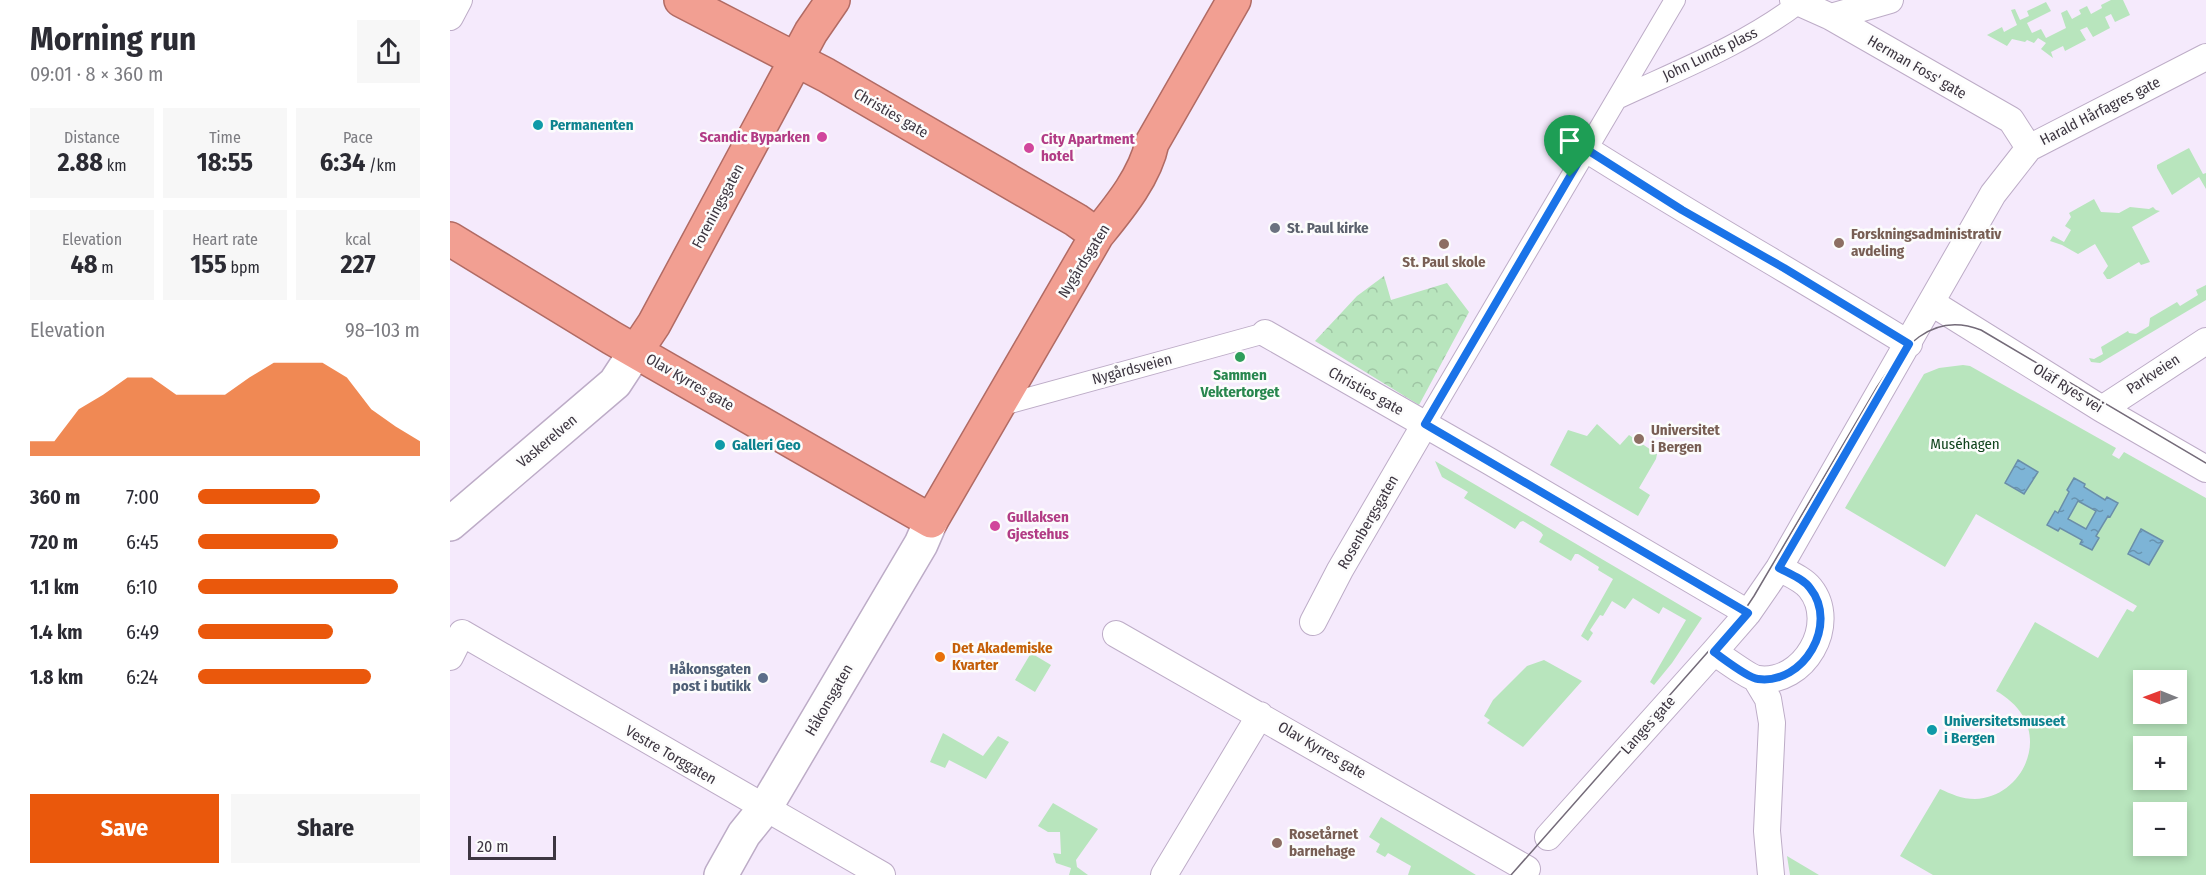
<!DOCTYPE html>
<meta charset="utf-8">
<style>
:root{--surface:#fff;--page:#f7f7f7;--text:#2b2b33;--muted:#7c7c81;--accent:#ea580c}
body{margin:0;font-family:"Fira Sans Condensed",sans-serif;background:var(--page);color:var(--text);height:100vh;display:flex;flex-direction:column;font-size:22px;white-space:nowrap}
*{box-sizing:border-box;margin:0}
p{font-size:20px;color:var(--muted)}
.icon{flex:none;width:33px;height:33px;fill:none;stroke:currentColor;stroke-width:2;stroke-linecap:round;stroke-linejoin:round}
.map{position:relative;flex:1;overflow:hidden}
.side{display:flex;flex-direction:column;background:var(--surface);width:450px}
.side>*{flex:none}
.needle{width:39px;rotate:271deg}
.tools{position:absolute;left:1683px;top:670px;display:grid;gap:12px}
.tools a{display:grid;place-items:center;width:54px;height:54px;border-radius:0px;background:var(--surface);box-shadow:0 3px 9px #0003;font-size:30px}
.scale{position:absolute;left:18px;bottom:15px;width:88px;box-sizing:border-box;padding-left:6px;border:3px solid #3d3641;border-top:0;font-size:16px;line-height:21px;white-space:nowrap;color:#3d3641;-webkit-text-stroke:4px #fcfcfc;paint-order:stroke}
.pin{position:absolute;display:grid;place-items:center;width:51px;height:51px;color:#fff;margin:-62px -26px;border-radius:50% 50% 50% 0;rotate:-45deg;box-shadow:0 0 6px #0007}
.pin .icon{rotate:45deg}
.round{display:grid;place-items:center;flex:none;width:63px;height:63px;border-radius:0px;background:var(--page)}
.headline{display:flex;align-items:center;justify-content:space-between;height:102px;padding:0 30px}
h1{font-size:33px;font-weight:700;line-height:45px}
.stats{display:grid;grid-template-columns:repeat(3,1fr);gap:9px;height:102px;padding:6px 30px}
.stats div{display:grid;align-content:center;border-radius:0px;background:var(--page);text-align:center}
.stats b{font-size:26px;font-weight:700}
.stats small{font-size:16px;font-weight:400}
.stats p{font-size:16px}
.chart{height:168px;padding:12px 30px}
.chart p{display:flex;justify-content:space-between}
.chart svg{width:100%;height:108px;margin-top:6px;fill:var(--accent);opacity:.7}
.primary-button{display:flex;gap:12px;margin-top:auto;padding:12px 30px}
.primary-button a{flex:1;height:69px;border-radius:0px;background:var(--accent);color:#fff;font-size:24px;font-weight:700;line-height:69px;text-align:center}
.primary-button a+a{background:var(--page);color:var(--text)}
ul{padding:0 30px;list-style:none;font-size:20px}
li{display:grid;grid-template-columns:96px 72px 1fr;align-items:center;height:45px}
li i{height:15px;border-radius:8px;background:var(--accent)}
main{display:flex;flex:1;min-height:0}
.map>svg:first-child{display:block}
.green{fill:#b8e5bd;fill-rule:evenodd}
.park{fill:url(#park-crowns)}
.water{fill:url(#water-ripples);stroke:#6a8ea9;stroke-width:1.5;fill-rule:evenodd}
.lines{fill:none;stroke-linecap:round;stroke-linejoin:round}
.pedestrian-casing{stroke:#bdacc7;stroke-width:22}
.minor-casing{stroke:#bdacc7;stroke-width:28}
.secondary-casing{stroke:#bdacc7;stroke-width:36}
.trunk-casing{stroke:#b16b64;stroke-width:36}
.pedestrian{stroke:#fff;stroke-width:20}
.minor{stroke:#fff;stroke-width:26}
.secondary{stroke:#fff;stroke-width:33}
.trunk{stroke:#f29f92;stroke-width:33}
.tram{stroke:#746b79;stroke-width:1.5}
.route-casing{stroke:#fff;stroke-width:12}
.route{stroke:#1a73e8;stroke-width:8}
.culture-dot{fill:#0f9aa8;stroke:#fcfcfc;stroke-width:2}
.hotel-dot{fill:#d1479c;stroke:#fcfcfc;stroke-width:2}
.worship-dot{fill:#6b7280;stroke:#fcfcfc;stroke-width:2}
.education-dot{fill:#8d6e63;stroke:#fcfcfc;stroke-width:2}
.leisure-dot{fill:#2e9e5b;stroke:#fcfcfc;stroke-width:2}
.food-dot{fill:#e8710a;stroke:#fcfcfc;stroke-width:2}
.service-dot{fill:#5c6f8a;stroke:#fcfcfc;stroke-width:2}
.labels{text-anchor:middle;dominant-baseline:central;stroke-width:5;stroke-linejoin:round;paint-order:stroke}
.street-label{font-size:15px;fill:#3d3641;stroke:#fcfcfc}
.culture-label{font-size:15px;font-weight:bold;fill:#0d838f;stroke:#fcfcfc;text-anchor:start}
.hotel-label{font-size:15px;font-weight:bold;fill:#b23c85;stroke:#fcfcfc;text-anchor:start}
.worship-label{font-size:15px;font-weight:bold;fill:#5b616d;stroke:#fcfcfc;text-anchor:start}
.education-label{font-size:15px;font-weight:bold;fill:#785e54;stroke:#fcfcfc;text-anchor:start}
.leisure-label{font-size:15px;font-weight:bold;fill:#27864d;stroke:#fcfcfc}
.park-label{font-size:15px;fill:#11441d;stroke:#fcfcfc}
.food-label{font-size:15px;font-weight:bold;fill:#c56008;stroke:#fcfcfc;text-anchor:start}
.service-label{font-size:15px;font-weight:bold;fill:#4e5e75;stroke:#fcfcfc;text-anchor:end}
</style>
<main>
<section class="side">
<div class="headline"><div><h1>Morning run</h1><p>09:01 · 8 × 360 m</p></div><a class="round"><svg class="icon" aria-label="share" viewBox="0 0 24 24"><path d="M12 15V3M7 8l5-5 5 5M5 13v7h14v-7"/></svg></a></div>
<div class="stats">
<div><p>Distance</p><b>2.88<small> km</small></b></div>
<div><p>Time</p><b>18:55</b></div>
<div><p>Pace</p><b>6:34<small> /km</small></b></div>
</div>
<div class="stats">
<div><p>Elevation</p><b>48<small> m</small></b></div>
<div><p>Heart rate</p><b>155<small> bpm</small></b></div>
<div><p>kcal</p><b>227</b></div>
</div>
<div class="chart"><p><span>Elevation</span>98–103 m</p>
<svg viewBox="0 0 160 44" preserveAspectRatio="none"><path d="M0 44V38L10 38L20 25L30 19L40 12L50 12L60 19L70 19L80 19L90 12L100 6L110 6L120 6L130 12L140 25L150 32L160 38V44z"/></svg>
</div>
<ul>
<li><b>360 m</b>7:00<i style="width:55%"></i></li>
<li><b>720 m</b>6:45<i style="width:63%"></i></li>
<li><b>1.1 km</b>6:10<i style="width:90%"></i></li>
<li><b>1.4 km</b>6:49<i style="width:61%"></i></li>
<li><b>1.8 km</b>6:24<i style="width:78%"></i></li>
</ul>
<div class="primary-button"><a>Save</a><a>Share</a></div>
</section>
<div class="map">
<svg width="1756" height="875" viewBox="0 0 1756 875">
<defs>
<pattern id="park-crowns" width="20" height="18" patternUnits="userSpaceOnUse" patternTransform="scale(1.5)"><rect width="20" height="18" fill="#b8e5bd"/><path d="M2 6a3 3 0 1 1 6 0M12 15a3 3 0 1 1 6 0" fill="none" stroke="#9fc5a4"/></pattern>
<pattern id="water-ripples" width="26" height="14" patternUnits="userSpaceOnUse" patternTransform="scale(1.5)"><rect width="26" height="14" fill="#7db4d6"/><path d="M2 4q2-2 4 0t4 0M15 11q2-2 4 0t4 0" fill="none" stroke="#6893af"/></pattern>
</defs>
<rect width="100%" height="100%" fill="#f5eafc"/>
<path class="green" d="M 1661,0 L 1673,0 L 1680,15 L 1665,22 L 1661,14 L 1655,17 L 1660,28 L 1643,37 L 1637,27 L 1630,30 L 1636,40 L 1615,51 L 1613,46 L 1601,52 L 1603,58 L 1591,49 L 1596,43 L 1588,38 L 1584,43 L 1577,40 L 1575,42 L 1562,39 L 1557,46 L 1537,35 L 1552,27 L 1554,32 L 1567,25 L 1561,10 L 1565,9 L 1570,20 L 1579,16 L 1577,11 L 1596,2 L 1601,11 L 1577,23 L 1582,33 L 1591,29 L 1596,38 L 1616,28 L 1611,13 L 1617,10 L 1622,19 L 1631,14 L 1629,10 L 1637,6 L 1641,14 L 1652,8 L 1651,5 Z
M 1739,148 L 1753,174 L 1756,173 L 1756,189 L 1749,177 L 1722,195 L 1707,168 L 1707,165 Z
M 1644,199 L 1651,212 L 1669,213 L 1680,207 L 1699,209 L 1703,207 L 1706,210 L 1710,211 L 1682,227 L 1700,262 L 1691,265 L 1689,262 L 1660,279 L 1657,279 L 1653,273 L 1658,266 L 1645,244 L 1628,254 L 1612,245 L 1600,241 L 1603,236 L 1614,242 L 1621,230 L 1615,226 L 1621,217 L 1619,213 Z
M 1756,285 L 1756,300 L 1650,363 L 1641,362 L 1639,358 L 1644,359 L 1653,354 L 1651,347 L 1678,331 L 1679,333 L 1686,334 L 1699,326 L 1700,318 L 1727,302 L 1730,306 L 1748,295 L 1746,290 Z
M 1513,365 L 1520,366 L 1666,448 L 1662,455 L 1669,459 L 1674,452 L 1756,498 L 1756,875 L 1483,875 L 1450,856 L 1490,789 C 1501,794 1512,799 1525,799 C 1565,798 1594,752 1573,716 C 1566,705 1557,697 1546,691 L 1585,622 L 1648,658 L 1677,609 L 1683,612 L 1687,606 L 1526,514 L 1495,567 L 1395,508 L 1474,374 L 1489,368 ZM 1694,681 L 1726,681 L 1726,714 L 1694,714 ZM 1694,747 L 1726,747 L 1726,780 L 1694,780 ZM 1694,813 L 1726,813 L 1726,846 L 1694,846 Z
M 1147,424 L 1170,445 L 1179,435 L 1207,454 L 1206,459 L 1189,488 L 1200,495 L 1188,516 L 1100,465 L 1118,430 L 1137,436 Z
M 985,461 L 1252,618 L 1222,663 L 1204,685 L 1200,682 L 1236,620 L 1213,607 L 1209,614 L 1183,598 L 1175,609 L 1162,601 L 1153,616 L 1150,615 L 1140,630 L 1143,633 L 1138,641 L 1131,636 L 1163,579 L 1148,570 L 1149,567 L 1128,554 L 1125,554 L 1121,561 L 1089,542 L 1093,535 L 1091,532 L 1073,521 L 1070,522 L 1065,529 L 1014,498 L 1018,492 L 992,477 Z
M 581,653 L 601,665 L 585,692 L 565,680 Z
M 1094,660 L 1132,681 L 1073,747 L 1037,723 L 1040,720 L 1034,716 L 1043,700 L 1077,666 Z
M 493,733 L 533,756 L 548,736 L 559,742 L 536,779 L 499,760 L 495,768 L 480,762 Z
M 603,803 L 648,829 L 626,860 L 627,867 L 638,875 L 619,875 L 621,868 L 606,863 L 603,853 L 611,854 L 610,832 L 598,832 L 588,826 Z
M 931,817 L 1026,875 L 958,875 L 961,866 L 938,853 L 935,857 L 926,852 L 930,844 L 919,837 Z
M 1337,856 L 1369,875 L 1340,875 Z"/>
<path class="park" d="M 934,276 L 941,300 L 997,283 L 1019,312 L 969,405 L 865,341 L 907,296 Z"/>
<path class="water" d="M 1568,460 L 1588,472 L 1574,494 L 1555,483 Z
M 1624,478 L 1635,484 L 1634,487 L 1655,500 L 1657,497 L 1668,503 L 1660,517 L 1658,516 L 1646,536 L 1649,538 L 1642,550 L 1630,544 L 1632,540 L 1610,528 L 1608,531 L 1597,525 L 1605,511 L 1608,513 L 1619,492 L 1617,490 ZM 1628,501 L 1646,511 L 1636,529 L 1618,519 Z
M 1691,529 L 1713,541 L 1699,565 L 1678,554 Z"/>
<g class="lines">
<defs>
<path id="pedestrian" d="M 1167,99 C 1229,70 1294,45 1349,3
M 549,406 L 815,333
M 975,424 L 1225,0"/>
<path id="minor" d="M 1343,0 L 1381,17 L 1561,120 L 1579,148
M 0,17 L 9,0
M 1381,17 L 1440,0
M 1136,149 C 1242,216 1352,278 1459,344
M 1482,303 L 1652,409 L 1756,469
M 815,333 L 1039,461 L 1298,613
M 1652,409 L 1756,341
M 863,622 L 890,570 L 975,424
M 666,634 L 1077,869 L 1074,875
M 1264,652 C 1273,658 1300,678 1308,679 C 1354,685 1389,624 1360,588 C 1353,579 1338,573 1329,568
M 0,657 L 12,633 L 432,875
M 1306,679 L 1318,699 L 1322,723 L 1317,831 L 1321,875
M 1098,837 L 1264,652 L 1298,613 L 1329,568 L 1543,194 L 1579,148 L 1756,57
M 714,875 L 810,715"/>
<path id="secondary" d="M 0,524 L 165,383 L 186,351
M 271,875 L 294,834 L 315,808 L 471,544 L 481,521"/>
<path id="trunk" d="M 231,0 L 376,75 L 626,220 L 647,235
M 0,239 L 162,338 L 481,521 L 647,235 C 668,209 695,177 702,143 L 784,0
M 186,351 L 204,324 L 361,32 L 383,0"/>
</defs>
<use href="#pedestrian" class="pedestrian-casing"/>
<use href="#minor" class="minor-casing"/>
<use href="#secondary" class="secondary-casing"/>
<use href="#trunk" class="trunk-casing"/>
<use href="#pedestrian" class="pedestrian"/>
<use href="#minor" class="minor"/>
<use href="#secondary" class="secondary"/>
<use href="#trunk" class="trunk"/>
<path class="tram" d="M 1061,875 L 1294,611 L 1304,596 L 1427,387 C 1452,349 1480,310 1531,330 L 1756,463"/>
</g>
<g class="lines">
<defs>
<path id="route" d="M 1136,149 L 1232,210 L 1334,268 L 1459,344 L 1329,568 C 1338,573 1354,579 1360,588 C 1389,624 1354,685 1308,679 C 1298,678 1274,659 1264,652 L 1298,613 L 975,424 Z"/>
</defs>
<use href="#route" class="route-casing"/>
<use href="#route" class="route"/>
</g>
<g class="culture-dot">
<circle cx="88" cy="125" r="6"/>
<circle cx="270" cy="445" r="6"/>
<circle cx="1482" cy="730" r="6"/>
</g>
<g class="hotel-dot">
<circle cx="372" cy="137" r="6"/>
<circle cx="579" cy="148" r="6"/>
<circle cx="545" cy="526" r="6"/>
</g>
<circle class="worship-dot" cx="825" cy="228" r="6"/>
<g class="education-dot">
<circle cx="1389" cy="243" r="6"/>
<circle cx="994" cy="244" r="6"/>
<circle cx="1189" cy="439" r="6"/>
<circle cx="827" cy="843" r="6"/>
</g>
<circle class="leisure-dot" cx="790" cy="357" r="6"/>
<circle class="food-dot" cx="490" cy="657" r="6"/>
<circle class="service-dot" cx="313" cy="678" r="6"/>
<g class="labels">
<g class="street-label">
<text transform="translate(1260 54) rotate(-26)">John Lunds plass</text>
<text transform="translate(1467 67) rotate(30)">Herman Foss' gate</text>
<text transform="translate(1650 111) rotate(-27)">Harald Hårfagres gate</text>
<text transform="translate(441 113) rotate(30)">Christies gate</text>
<text transform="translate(268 206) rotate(-62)">Foreningsgaten</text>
<text transform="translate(634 261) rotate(-58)">Nygårdsgaten</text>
<text transform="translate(682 369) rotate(-15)">Nygårdsveien</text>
<text transform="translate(1703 374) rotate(-33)">Parkveien</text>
<text transform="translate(240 382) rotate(30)">Olav Kyrres gate</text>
<text transform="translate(1618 388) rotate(32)">Olaf Ryes vei</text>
<text transform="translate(916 391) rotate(29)">Christies gate</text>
<text transform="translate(97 441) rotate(-40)">Vaskerelven</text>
<text transform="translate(918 522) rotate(-60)">Rosenbergsgaten</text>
<text transform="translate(379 700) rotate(-60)">Håkonsgaten</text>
<text transform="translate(1198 725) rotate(-48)">Langes gate</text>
<text transform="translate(872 750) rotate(30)">Olav Kyrres gate</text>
<text transform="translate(221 755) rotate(30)">Vestre Torggaten</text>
</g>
<g class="culture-label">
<text x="100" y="125">Permanenten</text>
<text x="282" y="445">Galleri Geo</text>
<text x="1494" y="721">Universitetsmuseet<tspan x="1494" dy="17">i Bergen</tspan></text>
</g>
<g class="hotel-label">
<text x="360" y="137" text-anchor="end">Scandic Byparken</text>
<text x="591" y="139">City Apartment<tspan x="591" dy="17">hotel</tspan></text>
<text x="557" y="517">Gullaksen<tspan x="557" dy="17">Gjestehus</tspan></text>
</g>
<g class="worship-label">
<text x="837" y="228">St. Paul kirke</text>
</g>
<g class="education-label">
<text x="1401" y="234">Forskningsadministrativ<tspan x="1401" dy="17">avdeling</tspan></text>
<text x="994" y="262" text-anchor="middle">St. Paul skole</text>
<text x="1201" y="430">Universitet<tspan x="1201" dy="17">i Bergen</tspan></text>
<text x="839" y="834">Rosetårnet<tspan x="839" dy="17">barnehage</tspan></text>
</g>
<g class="leisure-label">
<text x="790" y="375">Sammen<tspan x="790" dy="17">Vektertorget</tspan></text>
</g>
<g class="park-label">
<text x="1515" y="444">Muséhagen</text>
</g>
<g class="food-label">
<text x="502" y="648">Det Akademiske<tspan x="502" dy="17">Kvarter</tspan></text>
</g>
<g class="service-label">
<text x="301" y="669">Håkonsgaten<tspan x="301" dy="17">post i butikk</tspan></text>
</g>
</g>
</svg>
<div class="tools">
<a><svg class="needle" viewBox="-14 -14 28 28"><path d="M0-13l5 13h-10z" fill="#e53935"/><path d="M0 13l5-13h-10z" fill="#7c7c81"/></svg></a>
<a>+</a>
<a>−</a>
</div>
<div class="scale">20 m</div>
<div class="pin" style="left:1120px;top:177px;background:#1e9e55"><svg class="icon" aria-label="arrive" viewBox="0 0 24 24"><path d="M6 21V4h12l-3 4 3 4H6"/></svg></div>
</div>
</main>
